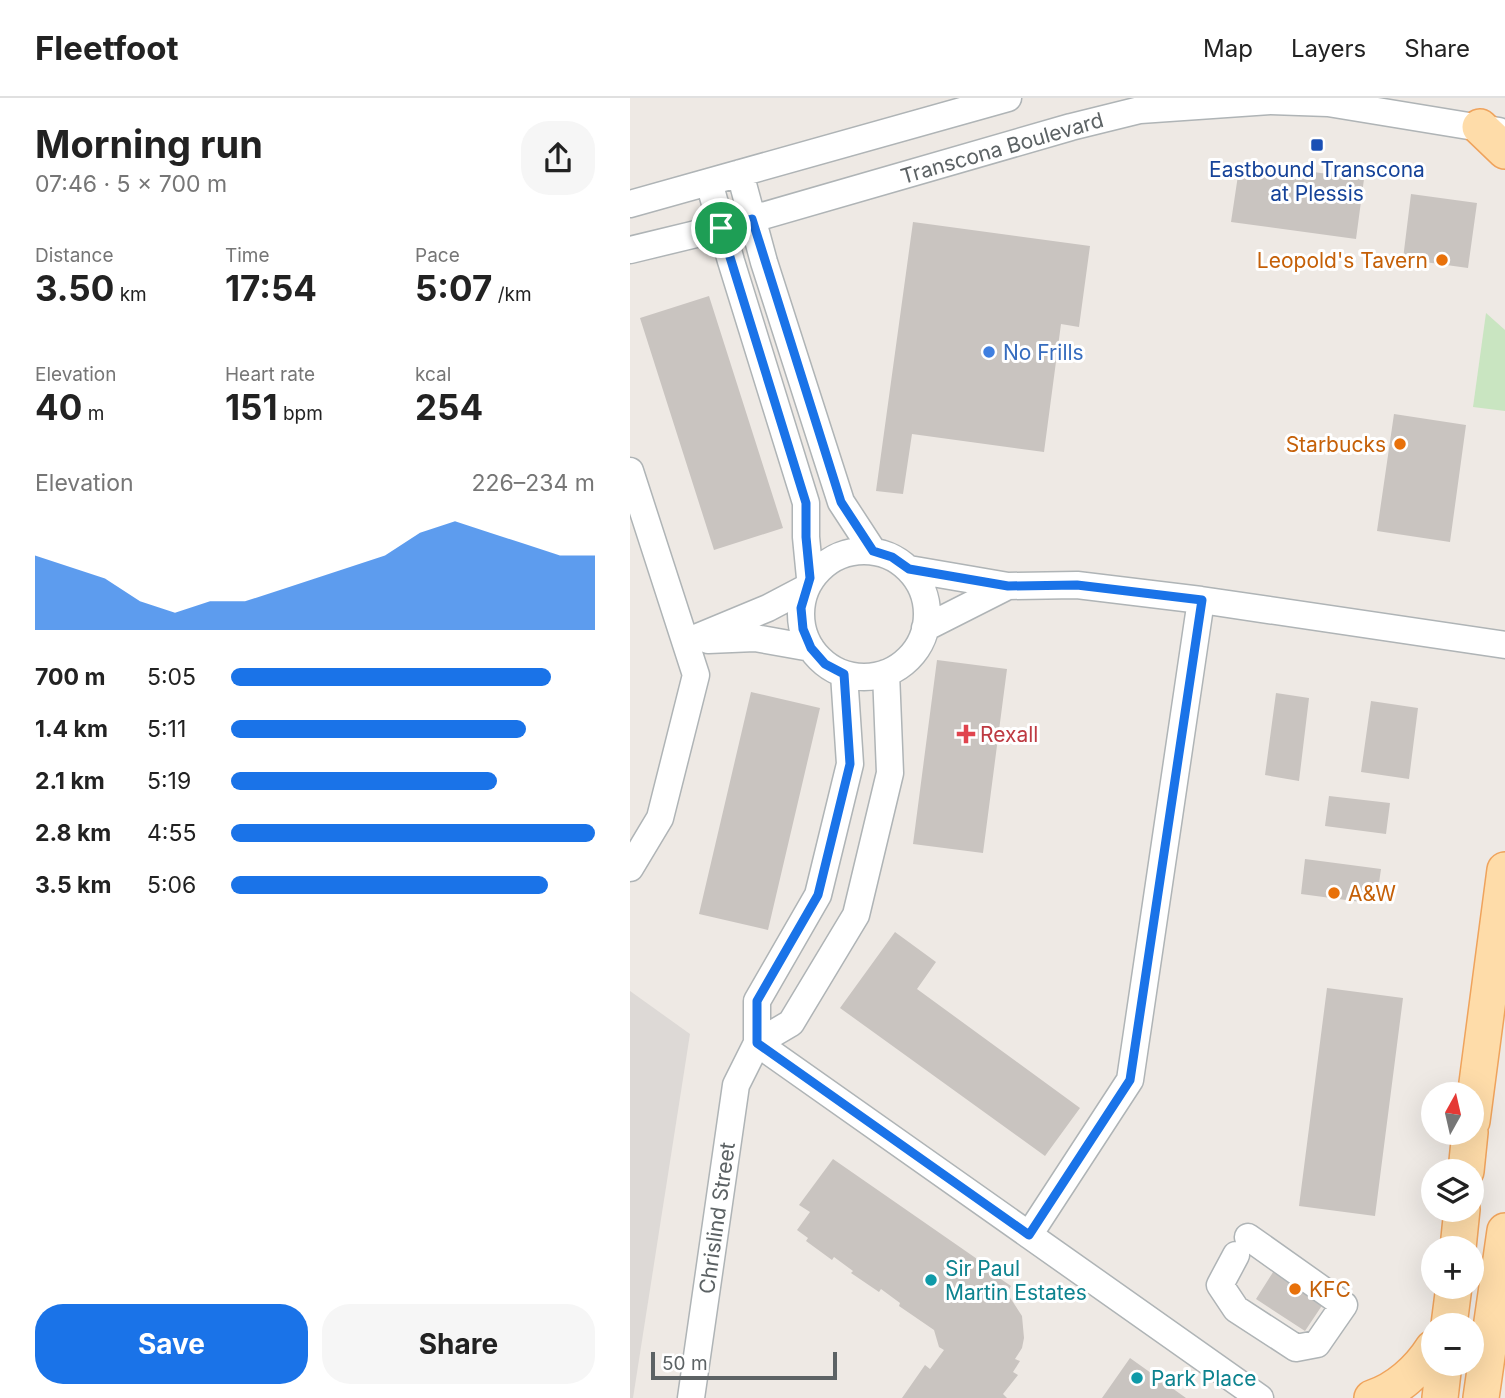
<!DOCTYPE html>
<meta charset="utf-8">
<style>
:root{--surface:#fff;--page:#f6f6f6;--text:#222;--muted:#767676;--line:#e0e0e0;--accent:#1a73e8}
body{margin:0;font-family:Inter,sans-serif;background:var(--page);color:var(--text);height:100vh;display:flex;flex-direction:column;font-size:26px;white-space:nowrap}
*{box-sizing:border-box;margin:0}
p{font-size:23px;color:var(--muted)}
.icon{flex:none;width:38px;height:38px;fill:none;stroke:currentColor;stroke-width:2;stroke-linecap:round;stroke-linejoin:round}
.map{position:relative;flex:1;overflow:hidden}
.sheet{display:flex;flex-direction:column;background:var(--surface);width:630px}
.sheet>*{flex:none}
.needle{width:46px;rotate:8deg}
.tools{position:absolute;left:791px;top:984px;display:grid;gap:14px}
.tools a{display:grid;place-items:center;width:63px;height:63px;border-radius:50%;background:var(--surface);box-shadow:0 7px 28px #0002;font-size:35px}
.scale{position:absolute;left:21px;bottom:18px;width:186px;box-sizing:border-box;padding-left:7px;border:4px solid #5c6264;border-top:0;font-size:19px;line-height:24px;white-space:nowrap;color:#5c6264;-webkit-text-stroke:5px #fff;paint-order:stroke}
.pin{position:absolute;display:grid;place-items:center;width:60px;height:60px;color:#fff;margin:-30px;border:4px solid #fff;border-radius:50%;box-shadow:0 2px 7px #0007}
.round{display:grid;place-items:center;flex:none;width:74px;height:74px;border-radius:28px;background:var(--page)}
.head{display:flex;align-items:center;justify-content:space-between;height:119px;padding:0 35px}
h1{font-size:38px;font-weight:700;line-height:52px}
.stats{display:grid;grid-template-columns:repeat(3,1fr);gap:10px;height:119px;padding:7px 35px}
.stats div{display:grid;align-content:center}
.stats b{font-size:35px;font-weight:700}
.stats small{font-size:19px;font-weight:400}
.stats p{font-size:19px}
.chart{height:196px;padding:14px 35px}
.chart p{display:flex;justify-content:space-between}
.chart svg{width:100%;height:126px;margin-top:7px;fill:var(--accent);opacity:.7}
.cta{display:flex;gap:14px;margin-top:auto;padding:14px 35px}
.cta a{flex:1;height:80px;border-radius:28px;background:var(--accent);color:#fff;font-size:28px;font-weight:700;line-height:80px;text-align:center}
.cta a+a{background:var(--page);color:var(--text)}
ul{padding:0 35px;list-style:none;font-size:23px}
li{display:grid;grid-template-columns:112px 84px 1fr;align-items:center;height:52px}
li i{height:18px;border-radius:9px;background:var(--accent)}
header{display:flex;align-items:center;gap:42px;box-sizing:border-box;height:98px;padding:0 35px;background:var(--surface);border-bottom:2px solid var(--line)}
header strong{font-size:33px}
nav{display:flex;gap:38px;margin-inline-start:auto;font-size:24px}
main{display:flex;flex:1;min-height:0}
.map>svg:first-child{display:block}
.industrial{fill:#ddd9d6}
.green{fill:#c9e5c1}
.building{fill:#c9c4c0}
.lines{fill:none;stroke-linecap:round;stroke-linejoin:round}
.minor-casing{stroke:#afb4b6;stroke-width:29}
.major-casing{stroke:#efa35c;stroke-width:38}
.minor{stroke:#fff;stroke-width:26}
.major{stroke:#fedca9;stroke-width:35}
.route-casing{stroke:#fff;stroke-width:14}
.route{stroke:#1a73e8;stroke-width:9}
.transit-dot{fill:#1a4fb4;stroke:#fff;stroke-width:2.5}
.food-dot{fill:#e8710a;stroke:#fff;stroke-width:2.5}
.shop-dot{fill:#3f7fe0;stroke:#fff;stroke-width:2.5}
.health-dot{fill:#e0444e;stroke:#fff;stroke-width:2.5}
.culture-dot{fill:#0f9aa8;stroke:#fff;stroke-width:2.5}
.labels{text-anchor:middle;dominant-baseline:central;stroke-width:6;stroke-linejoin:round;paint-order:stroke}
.street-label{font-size:21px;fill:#5c6264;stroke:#fff}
.transit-label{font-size:21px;fill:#164399;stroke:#fff}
.food-label{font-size:21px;fill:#c56008;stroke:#fff;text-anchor:end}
.shop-label{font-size:21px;fill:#366cbe;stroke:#fff;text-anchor:start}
.health-label{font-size:21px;fill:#be3a42;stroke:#fff;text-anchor:start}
.culture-label{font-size:21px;fill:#0d838f;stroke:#fff;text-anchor:start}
</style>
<header>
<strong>Fleetfoot</strong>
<nav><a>Map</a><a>Layers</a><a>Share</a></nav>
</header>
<main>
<section class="sheet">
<div class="head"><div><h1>Morning run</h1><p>07:46 · 5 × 700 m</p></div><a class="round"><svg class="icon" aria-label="share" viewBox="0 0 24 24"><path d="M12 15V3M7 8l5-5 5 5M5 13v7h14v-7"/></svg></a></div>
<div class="stats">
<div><p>Distance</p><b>3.50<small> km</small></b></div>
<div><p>Time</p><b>17:54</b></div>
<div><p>Pace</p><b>5:07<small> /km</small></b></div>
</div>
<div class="stats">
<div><p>Elevation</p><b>40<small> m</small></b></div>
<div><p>Heart rate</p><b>151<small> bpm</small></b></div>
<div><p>kcal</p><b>254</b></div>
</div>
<div class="chart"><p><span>Elevation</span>226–234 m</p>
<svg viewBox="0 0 160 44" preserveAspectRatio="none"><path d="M0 44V18L10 22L20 26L30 34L40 38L50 34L60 34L70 30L80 26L90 22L100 18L110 10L120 6L130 10L140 14L150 18L160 18V44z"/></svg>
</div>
<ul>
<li><b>700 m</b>5:05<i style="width:88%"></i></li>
<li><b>1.4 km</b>5:11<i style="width:81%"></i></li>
<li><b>2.1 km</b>5:19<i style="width:73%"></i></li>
<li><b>2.8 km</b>4:55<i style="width:100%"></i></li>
<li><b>3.5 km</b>5:06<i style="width:87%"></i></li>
</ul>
<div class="cta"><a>Save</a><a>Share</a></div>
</section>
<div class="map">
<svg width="875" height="1300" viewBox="0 0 875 1300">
<rect width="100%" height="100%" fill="#eee9e4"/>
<path class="industrial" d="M 0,893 L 60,936 L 3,1300 L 0,1300 Z"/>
<path class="green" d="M 856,215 L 875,232 L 875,313 L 843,309 Z"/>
<path class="building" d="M 610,64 L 734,81 L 726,141 L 601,124 Z
M 781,96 L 847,105 L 838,170 L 773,161 Z
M 283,124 L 460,148 L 449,229 L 431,226 L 414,354 L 282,336 L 273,396 L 246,393 Z
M 79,198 L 153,430 L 84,452 L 10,220 Z
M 764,316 L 836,327 L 820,444 L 747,433 Z
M 307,562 L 377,571 L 353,755 L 283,746 Z
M 121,594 L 190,610 L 138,832 L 69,816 Z
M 646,595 L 679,600 L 669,683 L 635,677 Z
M 741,603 L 788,610 L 779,681 L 731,674 Z
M 699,698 L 760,705 L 756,736 L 695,728 Z
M 675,761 L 751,771 L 746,806 L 671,796 Z
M 265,834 L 306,864 L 287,891 L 450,1010 L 415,1058 L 210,910 Z
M 697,890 L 773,900 L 745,1118 L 669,1108 Z
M 203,1061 L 350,1163 L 349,1166 L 381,1188 L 377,1195 L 392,1218 L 394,1240 L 392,1250 L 385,1261 L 390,1263 L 383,1274 L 388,1277 L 373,1296 L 377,1300 L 272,1300 L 295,1267 L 300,1271 L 314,1252 L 309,1249 L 304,1232 L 269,1208 L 270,1205 L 251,1191 L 249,1194 L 221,1175 L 223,1173 L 204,1159 L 202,1162 L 176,1143 L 178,1140 L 167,1132 L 180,1114 L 169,1107 Z
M 645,1171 L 695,1203 L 675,1233 L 626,1201 Z
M 500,1260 L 556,1300 L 472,1300 Z"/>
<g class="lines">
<defs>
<path id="minor" d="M 110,75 L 134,164 L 211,404 L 243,453
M 79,84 L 101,163 L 176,405 L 176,439 L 180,480
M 0,106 L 378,0
M 0,152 L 91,130 L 441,29 L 510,12 L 640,3 L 698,5 L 869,33
M 0,373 L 66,577 L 30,720 L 0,770
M171 516a63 63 0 1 1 126 0a63 63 0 1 1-126 0Z
M 279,471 L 378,488 L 447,487 L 571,502 L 875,547
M 295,530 L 378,488
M 78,542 L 125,540 L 181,550
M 56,544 L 138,510 L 176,490
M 127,945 L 630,1300
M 127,945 L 161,925 L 226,817 L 260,675 L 256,575
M 399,1137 L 500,982 L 571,502
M 606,1157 L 590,1187 L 606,1211 L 666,1250 L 687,1246 L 714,1207 L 618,1139
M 61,1300 L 106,987 L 127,945 L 127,903 L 188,797 L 220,666 L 214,576"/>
<path id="major" d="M 850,29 L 875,53
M 842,1023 L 875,772
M 836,1073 L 840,1034
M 828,1150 L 832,1111
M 819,1227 L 824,1188
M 742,1300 C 767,1292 789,1272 803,1250
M 810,1300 L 814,1265
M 851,1300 L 875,1133"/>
</defs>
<use href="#minor" class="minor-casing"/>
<use href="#major" class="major-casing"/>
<use href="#minor" class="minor"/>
<use href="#major" class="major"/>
</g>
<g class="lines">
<defs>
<path id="route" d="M 122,121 L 211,404 L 243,453 L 262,459 L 279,471 L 378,488 L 447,487 L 572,502 L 500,982 L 399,1137 L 127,945 L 127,903 L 188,797 L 220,666 L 214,576 L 195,566 L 181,550 L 173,531 L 171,510 L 180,480 L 176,439 L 176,405 L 91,130 Z"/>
</defs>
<use href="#route" class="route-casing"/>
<use href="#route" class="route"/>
</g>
<rect class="transit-dot" x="680" y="40" width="14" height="14" rx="3.5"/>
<g class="food-dot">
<circle cx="812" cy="162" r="7"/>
<circle cx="770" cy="346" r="7"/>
<circle cx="704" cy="795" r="7"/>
<circle cx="665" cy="1191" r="7"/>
</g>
<circle class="shop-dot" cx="359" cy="254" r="7"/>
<path class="health-dot" d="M332.5 625.5h7v7h7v7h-7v7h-7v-7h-7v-7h7z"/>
<g class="culture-dot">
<circle cx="301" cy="1182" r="7"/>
<circle cx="507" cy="1280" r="7"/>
</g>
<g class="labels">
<g class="street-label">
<text transform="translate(372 50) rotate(-16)">Transcona Boulevard</text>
<text transform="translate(87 1120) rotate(-82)">Chrislind Street</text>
</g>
<g class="transit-label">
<text x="687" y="71">Eastbound Transcona<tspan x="687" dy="24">at Plessis</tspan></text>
</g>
<g class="food-label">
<text x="798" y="162">Leopold's Tavern</text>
<text x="756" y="346">Starbucks</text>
<text x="718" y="795" text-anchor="start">A&amp;W</text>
<text x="679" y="1191" text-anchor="start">KFC</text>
</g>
<g class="shop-label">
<text x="373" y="254">No Frills</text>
</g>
<g class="health-label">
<text x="350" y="636">Rexall</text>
</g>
<g class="culture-label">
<text x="315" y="1170">Sir Paul<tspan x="315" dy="24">Martin Estates</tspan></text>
<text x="521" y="1280">Park Place</text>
</g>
</g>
</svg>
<div class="tools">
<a><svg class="needle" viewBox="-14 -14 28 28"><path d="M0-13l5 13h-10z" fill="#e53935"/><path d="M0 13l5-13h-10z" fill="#767676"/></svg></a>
<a><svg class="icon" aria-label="layers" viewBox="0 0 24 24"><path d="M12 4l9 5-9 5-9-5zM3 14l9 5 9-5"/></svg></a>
<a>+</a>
<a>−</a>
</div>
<div class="scale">50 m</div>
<div class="pin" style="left:91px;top:130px;background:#1e9e55"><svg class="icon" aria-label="arrive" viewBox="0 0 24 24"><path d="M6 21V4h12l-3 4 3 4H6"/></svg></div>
</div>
</main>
